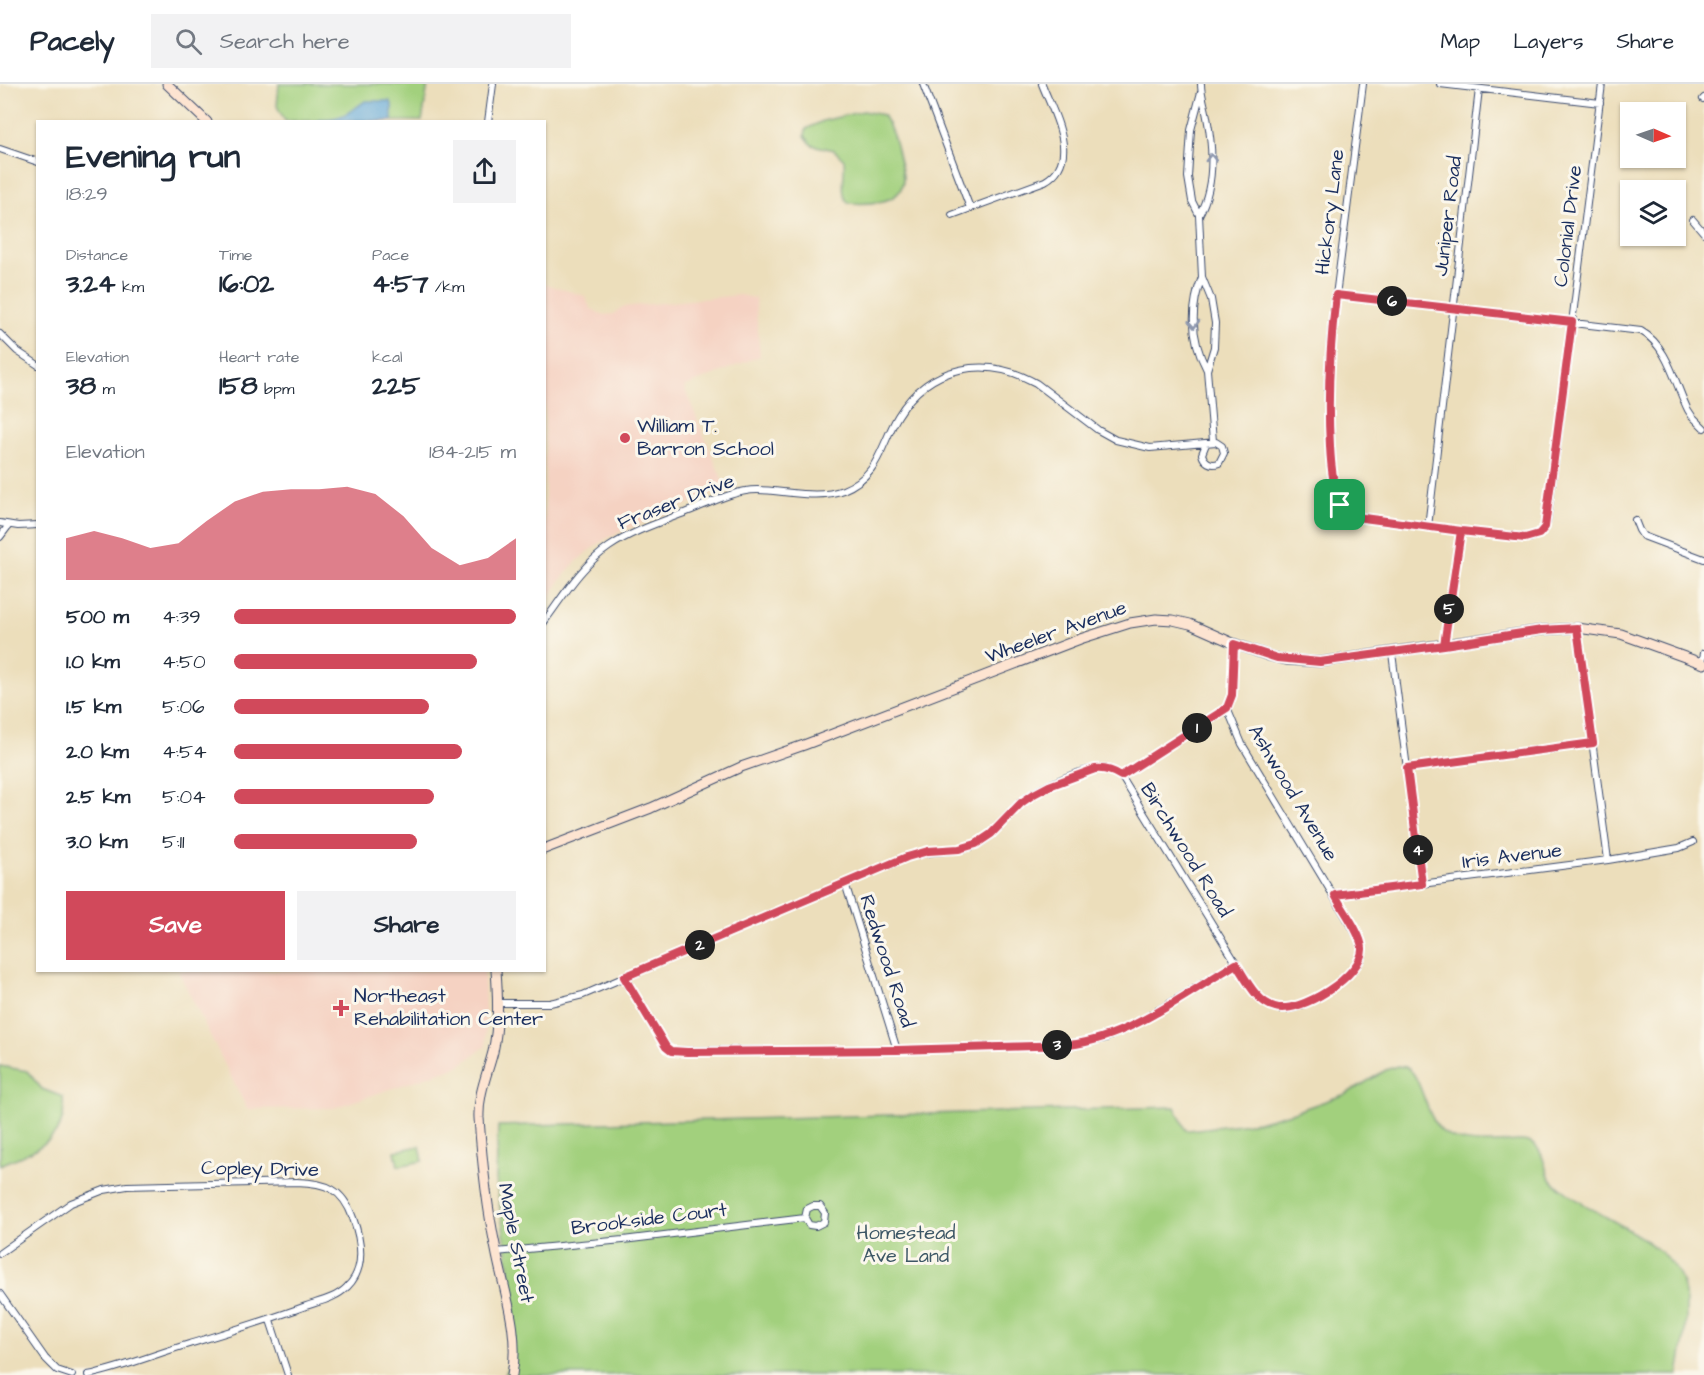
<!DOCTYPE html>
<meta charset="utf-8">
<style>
:root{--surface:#fff;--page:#f2f2f3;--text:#1f2937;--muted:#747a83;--line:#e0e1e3;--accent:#d1495b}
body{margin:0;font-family:"Architects Daughter",sans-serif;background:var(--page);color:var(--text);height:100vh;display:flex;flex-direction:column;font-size:22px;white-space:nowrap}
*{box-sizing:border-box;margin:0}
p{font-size:20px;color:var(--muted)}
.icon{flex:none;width:33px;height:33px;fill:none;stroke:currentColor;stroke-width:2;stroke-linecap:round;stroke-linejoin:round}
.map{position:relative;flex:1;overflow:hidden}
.drawer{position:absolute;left:36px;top:36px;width:510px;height:852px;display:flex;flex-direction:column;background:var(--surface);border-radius:0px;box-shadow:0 2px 4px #0004}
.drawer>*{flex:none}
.needle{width:39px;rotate:92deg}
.controls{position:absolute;left:1620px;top:18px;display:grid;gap:12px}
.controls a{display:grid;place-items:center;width:66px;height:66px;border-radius:0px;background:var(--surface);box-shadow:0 2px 4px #0004;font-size:30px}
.pin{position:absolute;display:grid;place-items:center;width:51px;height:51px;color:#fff;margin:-26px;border-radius:12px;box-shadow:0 3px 9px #0006}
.km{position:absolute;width:30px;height:30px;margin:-15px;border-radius:50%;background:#222;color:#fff;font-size:16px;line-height:30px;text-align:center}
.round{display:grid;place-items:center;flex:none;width:63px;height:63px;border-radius:0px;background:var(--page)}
.headline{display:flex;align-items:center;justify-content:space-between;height:102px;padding:0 30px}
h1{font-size:33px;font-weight:700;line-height:45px}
.figures{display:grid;grid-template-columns:repeat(3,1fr);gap:9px;height:102px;padding:6px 30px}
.figures div{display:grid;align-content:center}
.figures b{font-size:26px;font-weight:700}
.figures small{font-size:16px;font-weight:400}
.figures p{font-size:16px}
.chart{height:168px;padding:12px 30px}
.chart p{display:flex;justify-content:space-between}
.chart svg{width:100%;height:108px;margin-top:6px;fill:var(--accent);opacity:.7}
.cta{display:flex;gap:12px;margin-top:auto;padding:12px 30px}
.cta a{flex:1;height:69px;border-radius:0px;background:var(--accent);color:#fff;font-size:24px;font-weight:700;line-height:69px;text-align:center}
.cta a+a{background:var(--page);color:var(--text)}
ul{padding:0 30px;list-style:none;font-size:20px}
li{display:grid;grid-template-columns:96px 72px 1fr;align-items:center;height:45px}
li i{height:15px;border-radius:8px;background:var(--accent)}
header{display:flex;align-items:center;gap:36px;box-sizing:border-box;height:84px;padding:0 30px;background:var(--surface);border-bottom:2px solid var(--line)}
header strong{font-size:28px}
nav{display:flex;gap:33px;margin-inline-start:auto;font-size:21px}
.search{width:420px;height:54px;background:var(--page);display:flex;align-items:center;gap:15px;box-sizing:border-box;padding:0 21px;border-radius:0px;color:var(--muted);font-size:22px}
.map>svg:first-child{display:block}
.built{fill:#f5d2c2}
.green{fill:#a2d07d;stroke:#5e806e;stroke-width:1.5}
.water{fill:#5ea6d5;stroke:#3c6a9a;stroke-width:1.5}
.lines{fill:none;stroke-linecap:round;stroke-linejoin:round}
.street-casing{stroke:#3a496c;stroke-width:8}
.secondary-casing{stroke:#3a496c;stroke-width:11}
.street{stroke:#fff;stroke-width:6}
.secondary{stroke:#fde4d1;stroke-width:9}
.oneway{stroke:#8d97ae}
.route-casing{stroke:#fff;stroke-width:12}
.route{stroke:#d1495b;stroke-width:8}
.poi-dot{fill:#d1495b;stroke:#fbf7ec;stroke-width:2}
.labels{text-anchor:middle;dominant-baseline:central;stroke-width:6;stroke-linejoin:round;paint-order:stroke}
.street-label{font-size:20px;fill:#1b2f5e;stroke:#fbf7ec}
.poi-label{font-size:20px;fill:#1b2f5e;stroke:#fbf7ec;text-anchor:start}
.park-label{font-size:20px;fill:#3d5766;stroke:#fbf7ec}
</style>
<header>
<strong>Pacely</strong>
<div class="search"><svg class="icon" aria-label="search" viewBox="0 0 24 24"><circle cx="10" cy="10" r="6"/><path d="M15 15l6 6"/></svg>Search here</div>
<nav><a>Map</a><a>Layers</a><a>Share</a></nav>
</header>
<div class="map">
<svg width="1704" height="1291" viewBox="0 0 1704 1291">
<rect width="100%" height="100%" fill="#fbf7ec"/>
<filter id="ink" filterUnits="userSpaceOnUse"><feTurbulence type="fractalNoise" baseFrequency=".0167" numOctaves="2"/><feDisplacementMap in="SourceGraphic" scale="12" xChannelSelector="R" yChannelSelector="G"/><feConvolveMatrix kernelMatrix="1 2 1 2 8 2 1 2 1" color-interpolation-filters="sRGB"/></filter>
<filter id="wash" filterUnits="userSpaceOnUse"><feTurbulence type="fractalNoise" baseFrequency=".008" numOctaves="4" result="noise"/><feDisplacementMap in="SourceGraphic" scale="24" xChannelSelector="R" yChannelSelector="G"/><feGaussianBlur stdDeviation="1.35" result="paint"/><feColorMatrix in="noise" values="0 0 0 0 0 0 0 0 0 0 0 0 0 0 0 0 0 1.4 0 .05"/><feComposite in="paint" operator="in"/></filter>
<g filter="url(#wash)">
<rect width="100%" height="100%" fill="#ecdebb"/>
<path class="built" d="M 545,200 L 585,212 L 590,224 L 603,231 L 614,230 L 622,223 L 739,211 L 755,214 L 760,272 L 684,303 L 726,405 L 622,447 L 604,456 L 587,468 L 572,482 L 559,498 L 545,523 Z
M 178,887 L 484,887 L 486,962 L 459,982 L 334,1024 L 247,1025 Z"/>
<path class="green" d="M 279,0 L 428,0 L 422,37 L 285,37 L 277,22 Z
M 863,27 L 883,31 C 893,47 895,57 899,74 C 901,83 905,93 902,102 C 897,121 864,120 848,119 C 839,107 846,90 844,76 L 834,66 L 812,61 L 805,52 L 806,45 L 823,37 Z
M 0,982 L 27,987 L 42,1005 L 63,1013 C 63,1020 64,1027 63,1033 C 56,1062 23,1071 0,1081 Z
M 1397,982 C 1400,983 1403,982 1406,983 C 1422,990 1425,1035 1444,1049 C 1458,1059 1480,1060 1497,1059 C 1506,1059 1518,1055 1528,1058 C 1546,1064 1542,1083 1551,1095 C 1554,1100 1561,1104 1565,1107 C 1601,1137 1679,1158 1685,1210 C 1689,1236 1682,1265 1678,1291 L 505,1291 L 507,1287 L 515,1221 L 496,1097 L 498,1042 L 1175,1023 L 1186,1046 L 1189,1046 L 1258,1038 L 1294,1028 L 1346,1010 L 1386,986 Z
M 420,1062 L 423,1077 L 398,1082 L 395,1067 Z"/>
<path class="water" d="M 365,17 L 390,17 L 392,20 L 392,37 L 318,37 L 321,35 C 340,36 350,28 365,17 Z"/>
</g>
<g filter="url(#ink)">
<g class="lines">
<defs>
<path id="street" d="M 923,0 L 970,124
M 1363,0 L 1331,251 L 1328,309 L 1331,381 L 1335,405 L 1340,421 L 1350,430 L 1356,433 L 1461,447
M 1440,0 L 1600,19
M 1201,8 L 1191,46 L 1188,93 L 1192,117 L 1199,131 L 1202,193 L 1211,215 L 1215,239 L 1214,263 L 1207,286 L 1213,357
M 1703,15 L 1704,14
M 488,38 L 493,0
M 0,65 L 38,78
M 952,131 L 1045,97 C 1082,76 1053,29 1042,0
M 1199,131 C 1215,102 1213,64 1207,33 C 1205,21 1201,11 1201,0
M 1693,136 L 1704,149
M 1202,193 C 1190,224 1191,256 1207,286
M 1336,211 L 1641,247 C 1668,262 1675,300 1688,326 L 1692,332 L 1704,344
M 0,250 L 17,267 L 38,281
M 1635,436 L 1639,446 L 1643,452 L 1704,475
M 0,439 L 18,442 L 38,441
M 1428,443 L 1479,5
M 0,453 L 9,441
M 544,538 C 564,511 581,482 609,463 C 634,446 664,437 692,426 C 712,418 735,406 757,406 C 784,406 817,416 843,406 C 880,391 880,362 898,332 C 929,281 986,271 1036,299 L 1098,346 L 1116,356 L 1150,364 L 1216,358 L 1222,362 L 1224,369 L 1219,379 C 1211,382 1204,378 1202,370 L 1206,360
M 1577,544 L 1608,776
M 1444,561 L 1461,447 L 1530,454 L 1542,447 L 1547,438 L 1602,0
M 1392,569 L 1422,800
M 1702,579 L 1704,569
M 1407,684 L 1593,659
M 1121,692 L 1227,624 L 1232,611 L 1234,560
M 845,799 L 897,966
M 1335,811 L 1608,776 L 1679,764 L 1693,758
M 624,893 L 662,957 L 671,967 L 897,966 L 1069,961 L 1106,954 L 1137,939 L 1236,880
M 498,919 L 550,919 L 583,911 L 907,773 C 930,766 955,769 975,761 C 994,753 1005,734 1019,720 C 1035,706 1082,682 1104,685 C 1110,685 1115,688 1121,692 L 1254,908 C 1262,916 1269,923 1281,925 C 1303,927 1352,895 1361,874 C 1363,868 1362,863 1360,856 L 1242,660 L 1227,624
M 496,1168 L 623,1156 L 805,1134 L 809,1141 L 816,1142 L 824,1138 L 825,1129 L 820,1122 L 813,1122 L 807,1125 L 805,1134
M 0,1169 L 71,1119 L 104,1106 L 127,1102 L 297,1098 C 326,1099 342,1104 353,1134 C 361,1156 366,1185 347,1203 C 336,1214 321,1217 306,1222 C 268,1236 228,1248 189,1260 C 155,1270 122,1284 88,1291
M 0,1210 L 45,1274 L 57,1286 L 72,1291
M 270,1236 L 288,1291"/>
<path id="secondary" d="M 167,0 L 207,38
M 544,765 L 651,724 L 741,683 L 804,661 L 1080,555 L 1130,539 L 1156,535 L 1173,536 L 1190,540 L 1233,559 L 1269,572 L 1286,576 L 1320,578 L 1542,546 L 1577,544 L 1621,550 L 1704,580
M 496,886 C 498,914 499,941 493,968 C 487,991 478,1010 479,1034 C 482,1078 487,1123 496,1166 C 504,1208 520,1248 512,1291"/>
</defs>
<use href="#street" class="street-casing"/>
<use href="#secondary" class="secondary-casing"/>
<use href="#street" class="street"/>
<use href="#secondary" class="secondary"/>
</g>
<defs><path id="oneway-chevron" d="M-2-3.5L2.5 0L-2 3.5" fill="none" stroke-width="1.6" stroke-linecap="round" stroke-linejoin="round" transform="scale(1.5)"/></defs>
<g class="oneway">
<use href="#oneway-chevron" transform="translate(1211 74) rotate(-90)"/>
<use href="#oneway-chevron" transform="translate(1194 240) rotate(87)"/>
</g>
</g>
<g class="lines" filter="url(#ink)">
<defs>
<path id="route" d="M 1340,421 L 1356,433 L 1461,447 L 1444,561 L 1320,578 L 1277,574 L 1234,560 L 1232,611 L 1227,624 L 1121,692 C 1112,686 1105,684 1095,685 L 1049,702 L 1034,710 L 1021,719 L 991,750 L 976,760 L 959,765 L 928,767 L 907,773 L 624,893 L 666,963 L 671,967 L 687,968 L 897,966 L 1069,961 C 1129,954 1185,910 1236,880 C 1246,895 1256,918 1275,923 C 1299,931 1364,891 1362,864 C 1361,849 1342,825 1335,811 L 1422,800 L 1407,684 L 1593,659 L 1577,544 L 1542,546 L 1444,561 L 1461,447 L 1525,454 L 1539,450 L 1545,443 L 1572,238 L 1336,211 C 1330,261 1327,311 1330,362 C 1331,382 1333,403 1340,421"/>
</defs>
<use href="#route" class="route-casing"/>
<use href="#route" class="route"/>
</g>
<g class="poi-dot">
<circle cx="625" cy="354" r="6"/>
<path d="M338 915h6v6h6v6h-6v6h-6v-6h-6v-6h6z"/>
</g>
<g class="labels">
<g class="street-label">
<text transform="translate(1330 128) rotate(-83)">Hickory Lane</text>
<text transform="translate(1448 132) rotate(-83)">Juniper Road</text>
<text transform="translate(1568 142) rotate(-83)">Colonial Drive</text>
<text transform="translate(676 418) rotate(-21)">Fraser Drive</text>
<text transform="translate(1056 548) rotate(-20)">Wheeler Avenue</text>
<text transform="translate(1293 709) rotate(59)">Ashwood Avenue</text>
<text transform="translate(1186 766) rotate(58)">Birchwood Road</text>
<text transform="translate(1512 772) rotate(-7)">Iris Avenue</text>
<text transform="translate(887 877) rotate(72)">Redwood Road</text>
<text transform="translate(260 1085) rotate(1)">Copley Drive</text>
<text transform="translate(649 1135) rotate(-7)">Brookside Court</text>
<text transform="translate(516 1159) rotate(79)">Maple Street</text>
</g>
<g class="poi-label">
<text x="637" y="342">William T.<tspan x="637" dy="23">Barron School</tspan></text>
<text x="354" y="912">Northeast<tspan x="354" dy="23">Rehabilitation Center</tspan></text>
</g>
<g class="park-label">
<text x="906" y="1149">Homestead<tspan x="906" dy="23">Ave Land</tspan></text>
</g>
</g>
</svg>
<div class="controls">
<a><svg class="needle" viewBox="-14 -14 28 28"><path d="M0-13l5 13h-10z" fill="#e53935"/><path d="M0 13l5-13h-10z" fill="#747a83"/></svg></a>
<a><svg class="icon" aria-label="layers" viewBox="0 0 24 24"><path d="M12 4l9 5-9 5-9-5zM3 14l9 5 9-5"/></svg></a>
</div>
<div class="pin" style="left:1340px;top:421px;background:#1e9e55"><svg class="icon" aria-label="arrive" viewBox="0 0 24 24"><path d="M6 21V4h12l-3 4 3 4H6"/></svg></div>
<b class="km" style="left:1197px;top:644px">1</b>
<b class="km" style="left:700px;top:861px">2</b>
<b class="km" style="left:1057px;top:961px">3</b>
<b class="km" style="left:1418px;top:766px">4</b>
<b class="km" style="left:1449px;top:525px">5</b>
<b class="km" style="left:1392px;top:217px">6</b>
<section class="drawer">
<div class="headline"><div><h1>Evening run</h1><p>18:29</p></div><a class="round"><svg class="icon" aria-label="share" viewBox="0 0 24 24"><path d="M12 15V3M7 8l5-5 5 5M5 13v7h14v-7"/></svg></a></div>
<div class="figures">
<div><p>Distance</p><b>3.24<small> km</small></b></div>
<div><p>Time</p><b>16:02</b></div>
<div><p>Pace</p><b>4:57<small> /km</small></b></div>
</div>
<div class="figures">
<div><p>Elevation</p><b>38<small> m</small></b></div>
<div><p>Heart rate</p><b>158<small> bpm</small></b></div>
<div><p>kcal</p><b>225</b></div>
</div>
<div class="chart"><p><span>Elevation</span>184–215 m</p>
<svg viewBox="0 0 160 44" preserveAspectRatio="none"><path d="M0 44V27L10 24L20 27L30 31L40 29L50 20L60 12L70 8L80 7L90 7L100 6L110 9L120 18L130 31L140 38L150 35L160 27V44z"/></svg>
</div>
<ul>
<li><b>500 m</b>4:39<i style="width:100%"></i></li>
<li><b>1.0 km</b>4:50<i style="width:86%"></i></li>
<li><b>1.5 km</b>5:06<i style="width:69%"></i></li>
<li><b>2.0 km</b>4:54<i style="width:81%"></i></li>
<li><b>2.5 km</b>5:04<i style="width:71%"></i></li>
<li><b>3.0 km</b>5:11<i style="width:65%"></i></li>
</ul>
<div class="cta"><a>Save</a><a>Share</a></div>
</section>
</div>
